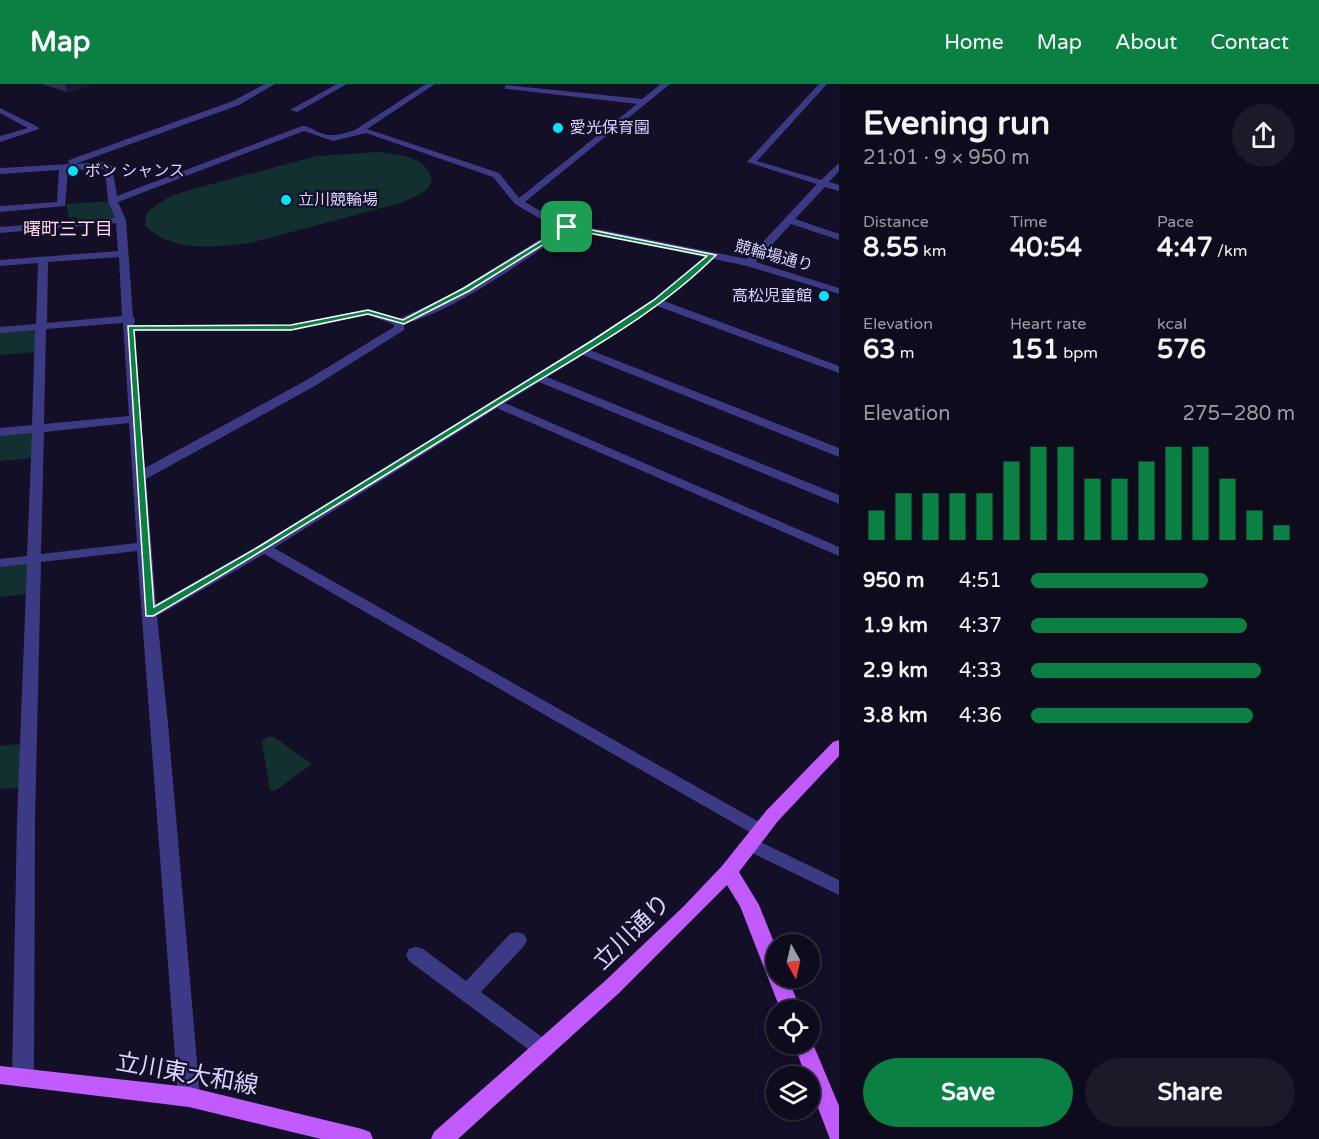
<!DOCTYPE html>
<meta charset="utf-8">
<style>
:root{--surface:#0e0b1c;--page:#1c1929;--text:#f1f3f6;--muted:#9b9ba3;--line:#2e2b3b;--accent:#0b8043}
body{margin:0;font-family:"Varela Round","Noto Sans JP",sans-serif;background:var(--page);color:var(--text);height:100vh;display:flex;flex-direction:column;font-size:22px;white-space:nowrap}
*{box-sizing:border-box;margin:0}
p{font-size:20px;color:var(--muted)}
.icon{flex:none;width:33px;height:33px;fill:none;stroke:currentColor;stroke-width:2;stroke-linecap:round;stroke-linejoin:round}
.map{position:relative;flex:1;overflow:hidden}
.side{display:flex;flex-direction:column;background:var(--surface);width:480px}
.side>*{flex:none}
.needle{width:39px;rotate:172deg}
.fabs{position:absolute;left:766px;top:850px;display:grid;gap:12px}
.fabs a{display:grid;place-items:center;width:54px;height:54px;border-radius:50%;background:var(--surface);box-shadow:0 3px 9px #0003,0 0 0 2px var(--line);font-size:30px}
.pin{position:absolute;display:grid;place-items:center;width:51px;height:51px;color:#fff;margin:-26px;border-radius:12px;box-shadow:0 3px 9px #0006}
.round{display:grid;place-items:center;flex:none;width:63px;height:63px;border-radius:32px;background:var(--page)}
.overview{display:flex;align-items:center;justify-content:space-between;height:102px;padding:0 24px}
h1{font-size:33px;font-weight:800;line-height:45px}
.metrics{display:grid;grid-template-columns:repeat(3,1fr);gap:9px;height:102px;padding:6px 24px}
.metrics div{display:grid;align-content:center}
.metrics b{font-size:26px;font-weight:800}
.metrics small{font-size:16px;font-weight:400}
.metrics p{font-size:16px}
.chart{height:168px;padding:12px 24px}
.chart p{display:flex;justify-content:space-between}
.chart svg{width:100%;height:108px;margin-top:6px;stroke:var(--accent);stroke-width:6}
.button{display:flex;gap:12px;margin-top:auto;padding:12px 24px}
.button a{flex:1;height:69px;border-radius:36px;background:var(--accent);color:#fff;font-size:24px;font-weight:800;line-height:69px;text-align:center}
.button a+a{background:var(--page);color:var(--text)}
ul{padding:0 24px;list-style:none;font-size:20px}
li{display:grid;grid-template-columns:96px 72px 1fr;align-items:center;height:45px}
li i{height:15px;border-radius:8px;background:var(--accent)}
header{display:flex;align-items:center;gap:36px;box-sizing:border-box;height:84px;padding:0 30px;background:var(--accent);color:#fff}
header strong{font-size:28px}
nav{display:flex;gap:33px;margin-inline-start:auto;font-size:21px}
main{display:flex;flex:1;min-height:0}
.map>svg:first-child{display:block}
.green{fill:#12302f}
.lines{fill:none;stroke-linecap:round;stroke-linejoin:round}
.street{fill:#3d3a85;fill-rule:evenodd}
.primary{fill:#c25bff;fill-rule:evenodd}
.wall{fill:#312854}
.shaded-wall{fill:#1d163a}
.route{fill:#0b8043;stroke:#fff;stroke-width:1.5;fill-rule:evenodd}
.poi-dot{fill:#00e5ff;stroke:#130f26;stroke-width:2}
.labels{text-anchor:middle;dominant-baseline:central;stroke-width:4.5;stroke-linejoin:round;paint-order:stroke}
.far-poi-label{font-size:16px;fill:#d9d4ff;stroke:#130f26;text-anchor:start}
.far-street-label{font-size:16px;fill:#d9d4ff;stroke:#130f26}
.far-neighbourhood-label{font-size:18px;fill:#ffd6f0;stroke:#130f26}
.near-street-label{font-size:24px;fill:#d9d4ff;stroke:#130f26}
</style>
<header>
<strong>Map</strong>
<nav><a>Home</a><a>Map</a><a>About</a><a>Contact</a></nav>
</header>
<main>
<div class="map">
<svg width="839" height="1055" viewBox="0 0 839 1055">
<rect width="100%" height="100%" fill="#130f26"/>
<path class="green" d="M 378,68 C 400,71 429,72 432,98 L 425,107 L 404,118 L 250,159 C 216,163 170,169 145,141 L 146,130 C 158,118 169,112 186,107 L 317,72 Z
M 112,117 L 120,136 L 79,139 L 77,133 L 69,134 L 66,120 Z
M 37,243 L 36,268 L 0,271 L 0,247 Z
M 35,345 L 34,374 L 0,377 L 0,349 Z
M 28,478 L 27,510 L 0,513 L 0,482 Z
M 267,653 L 274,653 L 312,680 L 275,707 L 270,706 L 262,658 Z
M 18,660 L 22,664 L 20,703 L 0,705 L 0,662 Z"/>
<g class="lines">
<path class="street" d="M 265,0 L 275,0 L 239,21 L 75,80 L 103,78 L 112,82 L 117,112 L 302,42 C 308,42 311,44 316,47 C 330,54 340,51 355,46 L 426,0 L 435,0 L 367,45 L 499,89 L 519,114 L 637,20 L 508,5 L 505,5 L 505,1 L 642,15 L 661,0 L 670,0 L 525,118 L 557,137 L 747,175 L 817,100 L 747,78 L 819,0 L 827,0 L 757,77 L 821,96 L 839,79 L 839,87 L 829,98 L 839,101 L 839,107 L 825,103 L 795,135 L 839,150 L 839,156 L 791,140 L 756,178 L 839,204 L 839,210 L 747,182 L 714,175 L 664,217 L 839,282 L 839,289 L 657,222 L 590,266 L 839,364 L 839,373 L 583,271 L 547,293 L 839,411 L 839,420 L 539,298 L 505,319 L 839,463 L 839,472 L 497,324 L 274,464 L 766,742 L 769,747 L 766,752 L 760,754 L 264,470 L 157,532 L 168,640 L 200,1013 L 197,1020 L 189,1023 L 181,1020 L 178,1013 L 137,467 L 41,478 L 35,737 L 34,993 L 31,1000 L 23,1002 L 15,1000 L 12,993 L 17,737 L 27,480 L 0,483 L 0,475 L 27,472 L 32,349 L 0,352 L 0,344 L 32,341 L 35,246 L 0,249 L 0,243 L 36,240 L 38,179 L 0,182 L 0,176 L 118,167 L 116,139 L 0,149 L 0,143 L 115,134 L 108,117 L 105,85 L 68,86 L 65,122 L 0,128 L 0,122 L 57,118 L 59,86 L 0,90 L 0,84 L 70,80 L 68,78 L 69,76 L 233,17 ZM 304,47 L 333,57 L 366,49 L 493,93 L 515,120 L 551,141 L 560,143 L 452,210 L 399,235 L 368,225 L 291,241 L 134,241 L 135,235 L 133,233 L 126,136 L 118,118 ZM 570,145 L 704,173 L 652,216 L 591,256 L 259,461 L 156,520 L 146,395 L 313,303 L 404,246 L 404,240 C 454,227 527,175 570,145 ZM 119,173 L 122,232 L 47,239 L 48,178 ZM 367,231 L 393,240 L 394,243 L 305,297 L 145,384 L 134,247 L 291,247 ZM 123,239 L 129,332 L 44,340 L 46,245 ZM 129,339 L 137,459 L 41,470 L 44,348 Z
M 337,0 L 347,0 L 297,28 L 290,26 Z
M 0,24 L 38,43 L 39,45 L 0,58 L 0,52 L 28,44 L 0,29 Z
M 750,753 L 839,796 L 839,811 L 744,765 L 741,760 L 744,755 Z
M 517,848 L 524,850 L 527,856 L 524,862 L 481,908 L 550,959 L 554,965 L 550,971 L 543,974 L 536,971 L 409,877 L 406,871 L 409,865 L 416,863 L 423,865 L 466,897 L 510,850 Z"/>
<path class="primary" d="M 839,656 L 839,672 L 778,737 L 739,788 L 759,821 L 777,866 L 777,894 L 788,894 L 801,927 L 781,927 L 740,822 L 727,801 L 619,909 L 458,1055 L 431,1055 L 434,1048 L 605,897 L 684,822 L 722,782 L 766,727 L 833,658 Z
M 810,953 L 839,1022 L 839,1055 L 830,1055 L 810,1003 L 810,993 L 806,993 L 794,960 L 810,960 Z
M 0,982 L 189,1003 L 362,1045 L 370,1048 L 373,1055 L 321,1055 L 189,1023 L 0,1000 Z"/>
</g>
<path class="wall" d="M 41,0 L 94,0 L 67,8 Z"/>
<path class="shaded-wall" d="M 65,0 L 94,0 L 67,8 Z"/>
<path class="route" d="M 567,141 L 716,171 C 658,230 576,273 506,316 C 389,389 272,462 153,532 L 146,532 L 128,242 L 291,241 L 368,226 L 403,236 L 464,204 ZM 568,145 L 707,172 L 654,216 L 593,256 L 260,462 L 154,523 L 134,246 L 291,246 L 368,230 L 404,240 L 469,207 Z"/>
<g class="poi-dot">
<circle cx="558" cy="44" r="6"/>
<circle cx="73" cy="87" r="6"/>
<circle cx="286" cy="116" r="6"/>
<circle cx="824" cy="212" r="6"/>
</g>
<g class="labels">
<g class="far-poi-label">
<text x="570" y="44">愛光保育園</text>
<text x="85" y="87">ボン シャンス</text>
<text x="298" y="116">立川競輪場</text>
<text x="812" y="212" text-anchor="end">高松児童館</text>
</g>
<g class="far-street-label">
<text transform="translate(774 172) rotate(15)">競輪場通り</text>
</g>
<g class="far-neighbourhood-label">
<text x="68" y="145">曙町三丁目</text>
</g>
<g class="near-street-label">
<text transform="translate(632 848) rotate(-44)">立川通り</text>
<text transform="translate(187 990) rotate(10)">立川東大和線</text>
</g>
</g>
</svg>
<div class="fabs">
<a><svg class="needle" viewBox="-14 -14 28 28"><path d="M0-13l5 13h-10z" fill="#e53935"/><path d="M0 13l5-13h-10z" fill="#9b9ba3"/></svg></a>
<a><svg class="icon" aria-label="locate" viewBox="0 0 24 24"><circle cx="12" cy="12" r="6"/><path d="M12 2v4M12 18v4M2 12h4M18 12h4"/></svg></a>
<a><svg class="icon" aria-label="layers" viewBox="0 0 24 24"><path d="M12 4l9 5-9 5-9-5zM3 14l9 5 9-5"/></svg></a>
</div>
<div class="pin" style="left:567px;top:143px;background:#1e9e55"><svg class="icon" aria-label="arrive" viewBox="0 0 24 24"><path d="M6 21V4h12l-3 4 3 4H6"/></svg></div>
</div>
<section class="side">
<div class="overview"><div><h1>Evening run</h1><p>21:01 · 9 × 950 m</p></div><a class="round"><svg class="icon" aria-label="share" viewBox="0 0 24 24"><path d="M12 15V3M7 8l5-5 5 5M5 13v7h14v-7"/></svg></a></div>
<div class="metrics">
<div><p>Distance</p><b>8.55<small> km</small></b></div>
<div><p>Time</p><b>40:54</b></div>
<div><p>Pace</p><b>4:47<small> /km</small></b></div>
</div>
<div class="metrics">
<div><p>Elevation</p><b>63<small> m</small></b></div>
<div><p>Heart rate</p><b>151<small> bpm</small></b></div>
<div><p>kcal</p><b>576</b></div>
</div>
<div class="chart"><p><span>Elevation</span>275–280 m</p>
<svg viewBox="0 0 160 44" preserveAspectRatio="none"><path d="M5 44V32M15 44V25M25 44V25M35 44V25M45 44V25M55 44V12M65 44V6M75 44V6M85 44V19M95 44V19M105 44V12M115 44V6M125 44V6M135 44V19M145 44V32M155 44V38"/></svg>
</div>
<ul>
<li><b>950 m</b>4:51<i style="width:67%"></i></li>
<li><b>1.9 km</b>4:37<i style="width:82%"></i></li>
<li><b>2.9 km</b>4:33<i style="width:87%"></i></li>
<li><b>3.8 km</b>4:36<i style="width:84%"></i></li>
</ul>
<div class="button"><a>Save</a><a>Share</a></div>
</section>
</main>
